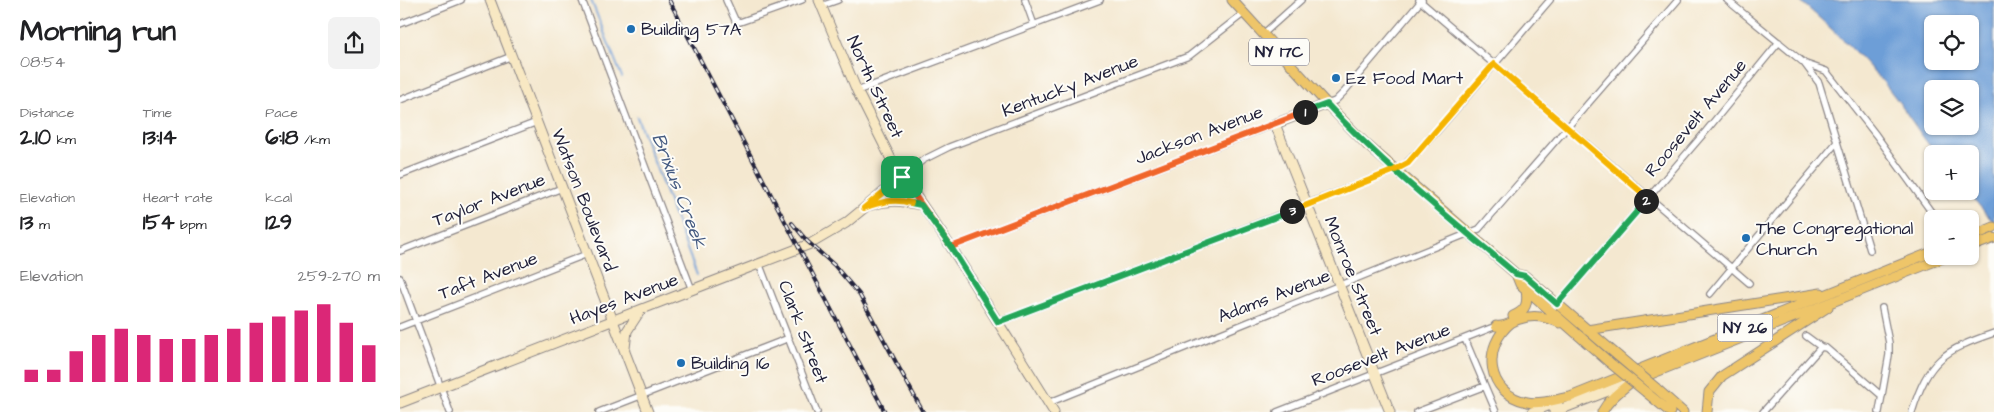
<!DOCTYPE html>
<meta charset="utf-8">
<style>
:root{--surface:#fff;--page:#f2f2f2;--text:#202124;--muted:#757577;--accent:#db2777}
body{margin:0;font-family:"Architects Daughter",sans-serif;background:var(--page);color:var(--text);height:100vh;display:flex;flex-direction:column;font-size:19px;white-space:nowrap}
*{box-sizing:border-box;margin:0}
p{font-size:16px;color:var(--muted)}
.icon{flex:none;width:28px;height:28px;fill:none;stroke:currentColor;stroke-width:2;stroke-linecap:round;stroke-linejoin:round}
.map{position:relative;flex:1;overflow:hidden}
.sheet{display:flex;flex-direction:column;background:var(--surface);width:400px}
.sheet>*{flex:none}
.buttons{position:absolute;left:1524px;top:15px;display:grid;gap:10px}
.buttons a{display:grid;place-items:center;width:55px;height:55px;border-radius:8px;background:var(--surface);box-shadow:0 1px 4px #0004;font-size:25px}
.pin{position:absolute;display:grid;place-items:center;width:42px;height:42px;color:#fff;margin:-21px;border-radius:10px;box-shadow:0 2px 8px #0006}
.km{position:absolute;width:25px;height:25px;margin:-12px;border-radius:50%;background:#222;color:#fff;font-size:14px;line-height:25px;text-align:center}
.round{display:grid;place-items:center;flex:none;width:52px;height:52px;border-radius:8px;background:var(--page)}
.summary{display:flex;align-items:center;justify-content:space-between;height:85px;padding:0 20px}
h1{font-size:28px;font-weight:700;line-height:38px}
.stats{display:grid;grid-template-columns:repeat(3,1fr);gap:8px;height:85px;padding:5px 20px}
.stats div{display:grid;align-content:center}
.stats b{font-size:21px;font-weight:700}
.stats small{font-size:14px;font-weight:400}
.stats p{font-size:14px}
.chart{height:140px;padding:10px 20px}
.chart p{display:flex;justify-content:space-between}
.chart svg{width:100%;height:90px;margin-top:5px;stroke:var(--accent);stroke-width:6}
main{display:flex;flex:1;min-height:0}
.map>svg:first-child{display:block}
.water{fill:#6d9ed7;stroke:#486089;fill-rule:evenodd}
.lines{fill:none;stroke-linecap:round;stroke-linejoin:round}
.stream{stroke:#6d9ed7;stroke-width:2}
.street-casing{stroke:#8b8586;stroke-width:8}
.secondary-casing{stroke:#8b8586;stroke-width:11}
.primary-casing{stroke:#8b8586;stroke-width:11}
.street{stroke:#fff;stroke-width:5.5}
.secondary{stroke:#f8e8c3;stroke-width:9}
.primary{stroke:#eec569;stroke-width:9}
.rail-casing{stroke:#22223b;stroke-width:4}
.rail{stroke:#fdfcf7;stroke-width:2;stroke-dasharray:5.5;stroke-linecap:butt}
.primary-bridge-casing{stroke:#8b8586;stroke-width:11;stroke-linecap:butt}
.primary-bridge{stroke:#eec569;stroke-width:9}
.split-1-casing{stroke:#fff;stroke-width:10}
.split-2-casing{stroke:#fff;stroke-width:10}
.split-3-casing{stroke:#fff;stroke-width:10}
.split-4-casing{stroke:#fff;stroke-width:10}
.split-5-casing{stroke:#fff;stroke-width:10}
.split-1{stroke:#f0652b;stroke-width:6}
.split-2{stroke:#22a559;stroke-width:6}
.split-3{stroke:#f5b400;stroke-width:6}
.split-4{stroke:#22a559;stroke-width:6}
.split-5{stroke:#f5b400;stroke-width:6}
.poi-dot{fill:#1f6fb2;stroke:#fdfcf7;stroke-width:2}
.labels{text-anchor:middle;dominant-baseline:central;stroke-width:4;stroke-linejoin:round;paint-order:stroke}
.shield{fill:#fdfcf7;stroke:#646373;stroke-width:1}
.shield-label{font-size:16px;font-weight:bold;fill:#22223b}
.poi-label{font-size:18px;fill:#22223b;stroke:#fdfcf7;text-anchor:start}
.street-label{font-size:18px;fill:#22223b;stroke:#fdfcf7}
.water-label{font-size:19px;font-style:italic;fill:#445a81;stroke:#fdfcf7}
</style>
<main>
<section class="sheet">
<div class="summary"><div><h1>Morning run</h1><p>08:54</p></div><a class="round"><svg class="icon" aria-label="share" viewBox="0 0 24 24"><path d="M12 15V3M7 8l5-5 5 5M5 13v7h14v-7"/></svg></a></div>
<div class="stats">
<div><p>Distance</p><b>2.10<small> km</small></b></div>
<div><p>Time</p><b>13:14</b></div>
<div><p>Pace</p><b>6:18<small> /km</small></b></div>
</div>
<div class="stats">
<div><p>Elevation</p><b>13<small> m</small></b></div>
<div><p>Heart rate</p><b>154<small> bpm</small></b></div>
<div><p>kcal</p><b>129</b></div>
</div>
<div class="chart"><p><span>Elevation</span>259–270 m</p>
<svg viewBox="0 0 160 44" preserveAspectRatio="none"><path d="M5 44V38M15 44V38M25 44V29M35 44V21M45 44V18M55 44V21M65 44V23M75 44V23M85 44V21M95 44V18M105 44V15M115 44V12M125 44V9M135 44V6M145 44V15M155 44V26"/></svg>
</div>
</section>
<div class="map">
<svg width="1594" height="412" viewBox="0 0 1594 412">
<rect width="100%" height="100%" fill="#fdfcf7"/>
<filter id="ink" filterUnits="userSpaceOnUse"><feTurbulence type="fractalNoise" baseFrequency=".02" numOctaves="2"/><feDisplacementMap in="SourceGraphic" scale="10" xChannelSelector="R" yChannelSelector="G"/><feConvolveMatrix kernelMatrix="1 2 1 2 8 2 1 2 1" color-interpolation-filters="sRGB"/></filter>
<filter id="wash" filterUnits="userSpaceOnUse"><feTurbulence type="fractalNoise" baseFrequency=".0096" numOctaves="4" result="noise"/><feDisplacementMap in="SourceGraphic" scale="20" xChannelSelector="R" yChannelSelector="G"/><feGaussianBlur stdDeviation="1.12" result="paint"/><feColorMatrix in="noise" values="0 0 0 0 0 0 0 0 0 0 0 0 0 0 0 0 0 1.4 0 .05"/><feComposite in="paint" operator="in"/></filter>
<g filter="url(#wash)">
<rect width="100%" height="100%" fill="#f4e8d0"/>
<path class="water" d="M 1399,0 L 1594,1 L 1594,223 L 1567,191 L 1570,191 L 1570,154 L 1536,154 C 1517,131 1503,105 1484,83 C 1458,53 1429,26 1399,0 ZM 1532,24 L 1570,24 L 1570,61 L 1532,61 ZM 1532,89 L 1570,89 L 1570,126 L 1532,126 Z"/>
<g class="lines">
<path class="stream" d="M 191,0 L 222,77
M 237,117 L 297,275"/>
</g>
</g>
<g filter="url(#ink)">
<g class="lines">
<defs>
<path id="street" d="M 182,0 L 292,290
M 326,0 L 335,20 L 340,22 L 402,0
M 625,0 L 634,25
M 1019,0 L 1349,283
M 1327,0 L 1404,63 L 1419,83 L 1470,250
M 421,6 L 438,0
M 0,24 L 61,0
M 863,34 L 901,0
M 1406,64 L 1426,71 L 1476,135 L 1532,213
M 457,91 L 700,0
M 0,100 L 112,56
M 927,104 L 935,101 L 944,92 L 1022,0
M 0,175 L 137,122
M 502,177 L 523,160 L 549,147 L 789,56 L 844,13
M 551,247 L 875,124
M 0,251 L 162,188
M 359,263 L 417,412
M 0,278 L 50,412
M 1310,294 L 1437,142
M 1157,304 L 1306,131 L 1379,42
M 598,322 L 825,236 L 1003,167 L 1038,130 L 1150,0
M 0,327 L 187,254
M 1406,336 L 1421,347 L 1426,348 L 1482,396
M 1065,339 L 1096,412
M 648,403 L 1079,229 L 1278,0
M 199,412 L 389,338
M 877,412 L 1096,326
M 1017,412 L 1085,386
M 1363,412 L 1421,347
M 1479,412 L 1489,355 L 1489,343 L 1482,308
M 1512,412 C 1528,360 1544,350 1594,333"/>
<path id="secondary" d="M 90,0 L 248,412
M 419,0 L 457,91 L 492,161 L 551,247 L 654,412
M 927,104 L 875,124 L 990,412
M 471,205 C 489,199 503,201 521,205
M 225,348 L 227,331 L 240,311
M 0,403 L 410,244 L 446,223 L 502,177
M 1132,412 L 1158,402
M 1154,412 L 1226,384"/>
<path id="primary" d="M 832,0 L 927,104 L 967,145 L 1116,274 L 1120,284 L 1209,362
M 1570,237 L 1594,227
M 1570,247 L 1594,238
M 1116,274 L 1125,276 L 1218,356
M 1113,316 C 1127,310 1128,303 1126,289
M 1112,322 C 1081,346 1086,394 1127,402 C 1141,405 1156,399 1170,397 L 1532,252
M 1096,326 C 1105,328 1112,321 1120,319 C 1134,314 1146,317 1160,323
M 1187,330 L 1421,293
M 1256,388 L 1283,412
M 1247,393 L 1270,412
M 1202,412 C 1209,399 1220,391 1231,382 L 1548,256
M 1307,412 L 1309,392 L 1322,376 L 1428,307"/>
</defs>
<use href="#street" class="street-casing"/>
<use href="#secondary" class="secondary-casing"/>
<use href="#primary" class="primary-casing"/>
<use href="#street" class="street"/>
<use href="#secondary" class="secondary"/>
<use href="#primary" class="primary"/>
<defs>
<path id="rail" d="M 269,0 L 485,412
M 392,223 L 407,241 L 434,265 L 459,294 L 523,412"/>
</defs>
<use href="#rail" class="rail-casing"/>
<use href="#rail" class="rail"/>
<defs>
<path id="primary-bridge" d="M 1218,356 L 1256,388
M 1209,362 L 1247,393"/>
</defs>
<use href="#primary-bridge" class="primary-bridge-casing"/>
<use href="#primary-bridge" class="primary-bridge"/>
</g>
</g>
<g class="lines" filter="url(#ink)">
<defs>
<path id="split-1" d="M 502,177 L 551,247 L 905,112"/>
<path id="split-2" d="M 905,112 L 927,104 C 984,166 1051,219 1116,274 L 1125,276 L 1157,304 L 1246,201"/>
<path id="split-3" d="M 892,211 L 995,170 L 1008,163 L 1094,64 L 1248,198 L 1246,201"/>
<path id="split-4" d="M 511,203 L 521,205 L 551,247 L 598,322 L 892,211"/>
<path id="split-5" d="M 502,177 L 464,208 C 480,202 494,198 511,203"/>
</defs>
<use href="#split-1" class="split-1-casing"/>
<use href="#split-2" class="split-2-casing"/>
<use href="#split-3" class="split-3-casing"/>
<use href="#split-4" class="split-4-casing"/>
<use href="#split-5" class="split-5-casing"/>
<use href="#split-1" class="split-1"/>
<use href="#split-2" class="split-2"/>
<use href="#split-3" class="split-3"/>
<use href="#split-4" class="split-4"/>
<use href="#split-5" class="split-5"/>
</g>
<g class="poi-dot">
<circle cx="231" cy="29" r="5"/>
<circle cx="936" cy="78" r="5"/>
<circle cx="1346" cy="238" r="5"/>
<circle cx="281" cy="363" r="5"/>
</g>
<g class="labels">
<g class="shield">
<rect x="849" y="38.5" width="60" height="27" rx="4"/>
<rect x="1317.5" y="314.5" width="55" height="27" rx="4"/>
</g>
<g class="shield-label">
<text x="879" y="52">NY 17C</text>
<text x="1345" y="328">NY 26</text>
</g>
<g class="poi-label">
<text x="241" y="29">Building 57A</text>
<text x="946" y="78">Ez Food Mart</text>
<text x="1356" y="228">The Congregational<tspan x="1356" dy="21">Church</tspan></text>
<text x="291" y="363">Building 16</text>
</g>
<g class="street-label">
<text transform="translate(670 86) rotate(-21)">Kentucky Avenue</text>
<text transform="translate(475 87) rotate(65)">North Street</text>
<text transform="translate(1296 118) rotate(-50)">Roosevelt Avenue</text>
<text transform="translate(799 135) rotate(-21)">Jackson Avenue</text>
<text transform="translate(89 200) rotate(-21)">Taylor Avenue</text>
<text transform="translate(184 200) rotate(69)">Watson Boulevard</text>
<text transform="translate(88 276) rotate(-21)">Taft Avenue</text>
<text transform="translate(953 276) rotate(68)">Monroe Street</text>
<text transform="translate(874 296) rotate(-21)">Adams Avenue</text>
<text transform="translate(224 299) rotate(-21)">Hayes Avenue</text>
<text transform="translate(403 332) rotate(69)">Clark Street</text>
<text transform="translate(981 355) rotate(-21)">Roosevelt Avenue</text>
</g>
<g class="water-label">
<text transform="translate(279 191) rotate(69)">Brixius Creek</text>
</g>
</g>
</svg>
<div class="buttons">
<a><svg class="icon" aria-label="locate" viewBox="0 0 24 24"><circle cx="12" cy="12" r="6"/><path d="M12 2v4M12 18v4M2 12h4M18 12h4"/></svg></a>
<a><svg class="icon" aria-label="layers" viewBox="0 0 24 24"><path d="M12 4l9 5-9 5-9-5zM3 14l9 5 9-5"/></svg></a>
<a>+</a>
<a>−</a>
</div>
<div class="pin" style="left:502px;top:177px;background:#1e9e55"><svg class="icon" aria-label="arrive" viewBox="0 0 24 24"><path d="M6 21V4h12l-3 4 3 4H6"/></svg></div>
<b class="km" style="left:905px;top:112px">1</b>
<b class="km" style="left:1246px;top:201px">2</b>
<b class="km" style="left:892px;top:211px">3</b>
</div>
</main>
